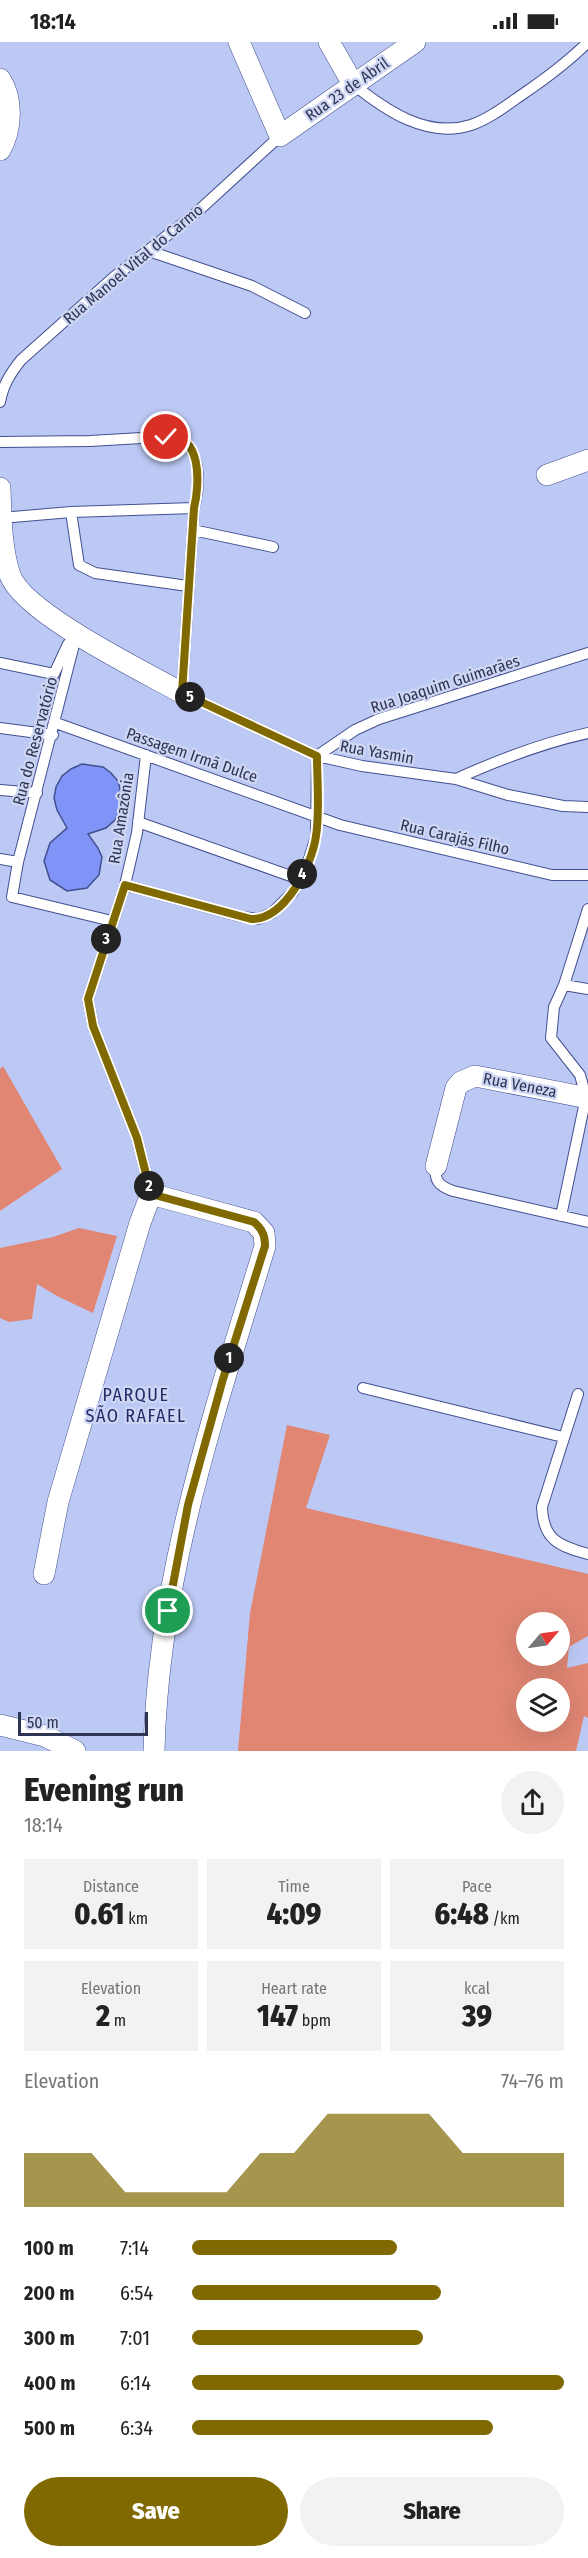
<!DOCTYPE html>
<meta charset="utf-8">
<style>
:root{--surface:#fff;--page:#f2f2f2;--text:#222;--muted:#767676;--accent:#816901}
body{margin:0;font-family:"Fira Sans Condensed",sans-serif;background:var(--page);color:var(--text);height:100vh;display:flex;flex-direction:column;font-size:22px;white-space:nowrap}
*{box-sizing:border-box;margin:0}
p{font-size:20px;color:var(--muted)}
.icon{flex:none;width:33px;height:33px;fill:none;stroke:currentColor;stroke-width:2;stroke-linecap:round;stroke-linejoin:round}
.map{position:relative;height:1709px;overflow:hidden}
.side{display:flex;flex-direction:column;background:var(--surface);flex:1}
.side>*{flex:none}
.needle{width:39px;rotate:61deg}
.fabs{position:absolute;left:516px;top:1570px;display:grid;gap:12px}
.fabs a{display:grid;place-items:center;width:54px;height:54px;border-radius:50%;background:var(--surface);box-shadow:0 6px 24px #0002;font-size:30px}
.scale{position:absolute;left:18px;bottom:15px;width:130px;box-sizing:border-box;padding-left:6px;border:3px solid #2e3553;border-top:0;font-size:16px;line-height:21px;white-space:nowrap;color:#2e3553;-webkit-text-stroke:4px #ced6f4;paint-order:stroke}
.pin{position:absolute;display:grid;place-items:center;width:51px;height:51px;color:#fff;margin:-26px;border:3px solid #fff;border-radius:50%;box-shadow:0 2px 6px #0007}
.km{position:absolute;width:30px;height:30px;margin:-15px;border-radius:50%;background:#222;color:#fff;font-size:16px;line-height:30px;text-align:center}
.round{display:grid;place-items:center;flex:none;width:63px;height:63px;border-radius:32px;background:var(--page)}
.summary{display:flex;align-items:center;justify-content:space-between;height:102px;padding:0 24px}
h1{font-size:33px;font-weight:800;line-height:45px}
.metrics{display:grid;grid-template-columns:repeat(3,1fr);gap:9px;height:102px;padding:6px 24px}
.metrics div{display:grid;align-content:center;border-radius:0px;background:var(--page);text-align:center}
.metrics b{font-size:30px;font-weight:800}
.metrics small{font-size:16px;font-weight:400}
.metrics p{font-size:16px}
.chart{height:168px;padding:12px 24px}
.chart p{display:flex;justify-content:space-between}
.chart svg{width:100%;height:108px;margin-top:6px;fill:var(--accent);opacity:.7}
.cta{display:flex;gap:12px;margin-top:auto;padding:12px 24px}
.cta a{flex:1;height:69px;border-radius:36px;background:var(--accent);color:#fff;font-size:24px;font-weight:800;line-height:69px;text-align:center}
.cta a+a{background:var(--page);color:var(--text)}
ul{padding:0 24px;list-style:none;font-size:20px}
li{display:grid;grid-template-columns:96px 72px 1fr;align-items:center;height:45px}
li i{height:15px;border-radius:8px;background:var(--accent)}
.status{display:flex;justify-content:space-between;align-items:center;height:42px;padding:0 30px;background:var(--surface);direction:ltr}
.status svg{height:16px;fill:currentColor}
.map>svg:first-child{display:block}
.green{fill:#e08673;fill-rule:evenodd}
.building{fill:#7f94f6;stroke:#424f8f;stroke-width:1.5}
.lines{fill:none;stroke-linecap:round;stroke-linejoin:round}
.service-casing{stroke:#434f8f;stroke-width:12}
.minor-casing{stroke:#434f8f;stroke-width:22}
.service{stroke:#fff;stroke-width:10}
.minor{stroke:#fff;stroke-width:21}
.route-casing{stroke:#fff;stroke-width:12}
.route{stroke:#816901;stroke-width:8}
.labels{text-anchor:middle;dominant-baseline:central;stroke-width:4.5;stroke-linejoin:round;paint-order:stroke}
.street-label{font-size:16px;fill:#2e3553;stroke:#ced6f4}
.neighbourhood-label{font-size:18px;letter-spacing:1.5px;fill:#222a67;stroke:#ced6f4}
</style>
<div class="status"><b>18:14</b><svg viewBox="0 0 49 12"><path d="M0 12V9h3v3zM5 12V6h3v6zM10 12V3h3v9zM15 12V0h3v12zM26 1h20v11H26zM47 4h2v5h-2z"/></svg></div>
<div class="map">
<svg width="588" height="1709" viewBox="0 0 588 1709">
<rect width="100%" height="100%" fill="#bdc9f5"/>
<path class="green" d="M 3,1024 L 62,1127 L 0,1169 L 0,1027 Z
M 79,1186 L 117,1194 L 93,1271 L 57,1254 L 37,1242 L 32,1277 L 9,1280 L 0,1276 L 0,1206 L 53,1195 Z
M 287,1383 L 330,1393 L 306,1466 L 588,1532 L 588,1594 L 569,1605 L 567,1626 L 588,1621 L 588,1676 L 584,1674 L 576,1709 L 238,1709 L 250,1571 ZM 526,1581 L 560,1581 L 560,1614 L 526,1614 ZM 526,1647 L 560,1647 L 560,1680 L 526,1680 Z"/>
<path class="building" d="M 82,722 L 103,725 L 111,731 L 118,739 L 123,759 L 115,778 L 106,786 L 88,792 L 98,806 L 102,815 L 99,833 L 87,846 L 67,849 L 50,838 L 44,819 L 50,801 L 67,786 L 57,768 L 54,756 L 56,745 L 62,734 L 71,727 Z"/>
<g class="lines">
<defs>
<path id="service" d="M 353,42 C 385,68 427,97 471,83 C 489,77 507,63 523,52 C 545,37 569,19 588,0
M 149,209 L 252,244 L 305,271
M 0,360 C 3,343 10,332 21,318 L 114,235 L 196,171 L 280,94
M 0,400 L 90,399 L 176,394 C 202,405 200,443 194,466 L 182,651 L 317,714 L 362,724 L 456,737 L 508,753 L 563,764 L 588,765
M 71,470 L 79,523 L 95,531 L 188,544
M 1,476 L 71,470 L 194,466
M 193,488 L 273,505
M 77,591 L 18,820 L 12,855 L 112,879
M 0,621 L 54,632 L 68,602 L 74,604
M 56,681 L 340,783 L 552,833 L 588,833
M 0,686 L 53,693
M 146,713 L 137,791 L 125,843 L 88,957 L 93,984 L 137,1096 L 151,1152
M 456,737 C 498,718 542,701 588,691
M 0,748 L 37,751
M 138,780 L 299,837
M 0,817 L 18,820
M 125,843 L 243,875 L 258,877 L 272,871 L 293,850 L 309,817 L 316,795 L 317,714 L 355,688 L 379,677 L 588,611
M 564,943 L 588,947
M 436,1124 C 434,1139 439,1144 453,1149 L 588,1180
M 561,1174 L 586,1055 L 580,1033 L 551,996 L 554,965 L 564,943 L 588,867
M 363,1346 L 563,1395
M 578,1352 L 542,1465 C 543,1498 559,1504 588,1512"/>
<path id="minor" d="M 239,0 L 280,94 L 415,0
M 329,0 L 353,42
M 0,37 C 13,57 12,87 0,108
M 547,433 L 588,418
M 0,446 C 1,474 1,506 10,533 C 23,571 145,630 182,651
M 436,1124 L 456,1046 L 461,1040 L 475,1034 L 588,1056
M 44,1532 L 58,1460 L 140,1181 L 151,1152 L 254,1180 L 264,1191 L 265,1204 C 215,1369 158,1534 154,1709
M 0,1683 L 45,1694 L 75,1709"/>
</defs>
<use href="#service" class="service-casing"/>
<use href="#minor" class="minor-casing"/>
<use href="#service" class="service"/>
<use href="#minor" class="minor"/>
</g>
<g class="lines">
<defs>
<path id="route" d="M 166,395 C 202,390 200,442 194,466 L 182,651 L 317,714 C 317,740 320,768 316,794 C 312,823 285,878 251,877 L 125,843 L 88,957 L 93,984 L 137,1096 L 151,1152 L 254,1180 C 262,1187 265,1193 265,1204 L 223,1337 L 188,1463 L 168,1569"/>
</defs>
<use href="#route" class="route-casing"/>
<use href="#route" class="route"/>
</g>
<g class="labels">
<g class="street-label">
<text transform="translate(347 47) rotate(-35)">Rua 23 de Abril</text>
<text transform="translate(133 222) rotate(-40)">Rua Manoel Vital do Carmo</text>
<text transform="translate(445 642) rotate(-18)">Rua Joaquim Guimarães</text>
<text transform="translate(35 699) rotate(-75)">Rua do Reservatório</text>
<text transform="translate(377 710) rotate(10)">Rua Yasmin</text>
<text transform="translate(192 713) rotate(19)">Passagem Irmã Dulce</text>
<text transform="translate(121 776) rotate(-81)">Rua Amazônia</text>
<text transform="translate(455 795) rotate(13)">Rua Carajás Filho</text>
<text transform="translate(520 1043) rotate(11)">Rua Veneza</text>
</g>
<g class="neighbourhood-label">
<text x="136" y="1353">PARQUE<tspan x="136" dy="21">SÃO RAFAEL</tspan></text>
</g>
</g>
</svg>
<div class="fabs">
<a><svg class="needle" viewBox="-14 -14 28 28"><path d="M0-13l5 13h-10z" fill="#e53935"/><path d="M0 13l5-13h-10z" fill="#767676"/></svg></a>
<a><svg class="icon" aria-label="layers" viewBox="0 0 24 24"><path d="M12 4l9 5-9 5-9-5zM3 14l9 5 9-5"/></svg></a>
</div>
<div class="scale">50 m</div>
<div class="pin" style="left:168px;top:1569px;background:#1e9e55"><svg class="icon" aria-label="arrive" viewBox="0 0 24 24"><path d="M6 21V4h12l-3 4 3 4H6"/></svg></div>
<div class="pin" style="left:166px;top:395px;background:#d93025"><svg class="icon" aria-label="check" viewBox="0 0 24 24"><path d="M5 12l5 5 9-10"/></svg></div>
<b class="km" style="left:229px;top:1316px">1</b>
<b class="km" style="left:149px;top:1144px">2</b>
<b class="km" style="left:106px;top:897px">3</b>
<b class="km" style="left:302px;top:832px">4</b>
<b class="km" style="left:190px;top:655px">5</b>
</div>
<section class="side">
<div class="summary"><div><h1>Evening run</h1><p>18:14</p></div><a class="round"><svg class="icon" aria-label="share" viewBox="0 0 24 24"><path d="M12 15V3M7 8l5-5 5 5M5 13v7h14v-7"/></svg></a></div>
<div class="metrics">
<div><p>Distance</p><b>0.61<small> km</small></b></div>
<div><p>Time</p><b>4:09</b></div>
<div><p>Pace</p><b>6:48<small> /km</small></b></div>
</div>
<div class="metrics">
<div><p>Elevation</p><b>2<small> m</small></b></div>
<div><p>Heart rate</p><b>147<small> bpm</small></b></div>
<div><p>kcal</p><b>39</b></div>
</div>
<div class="chart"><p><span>Elevation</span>74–76 m</p>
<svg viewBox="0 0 160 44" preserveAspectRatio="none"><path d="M0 44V22L10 22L20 22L30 38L40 38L50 38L60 38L70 22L80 22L90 6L100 6L110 6L120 6L130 22L140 22L150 22L160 22V44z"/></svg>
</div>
<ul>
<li><b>100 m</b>7:14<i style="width:55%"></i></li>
<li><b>200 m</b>6:54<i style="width:67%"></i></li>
<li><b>300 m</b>7:01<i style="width:62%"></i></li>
<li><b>400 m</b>6:14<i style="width:100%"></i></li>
<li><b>500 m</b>6:34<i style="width:81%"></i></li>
</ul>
<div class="cta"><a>Save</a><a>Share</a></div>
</section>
